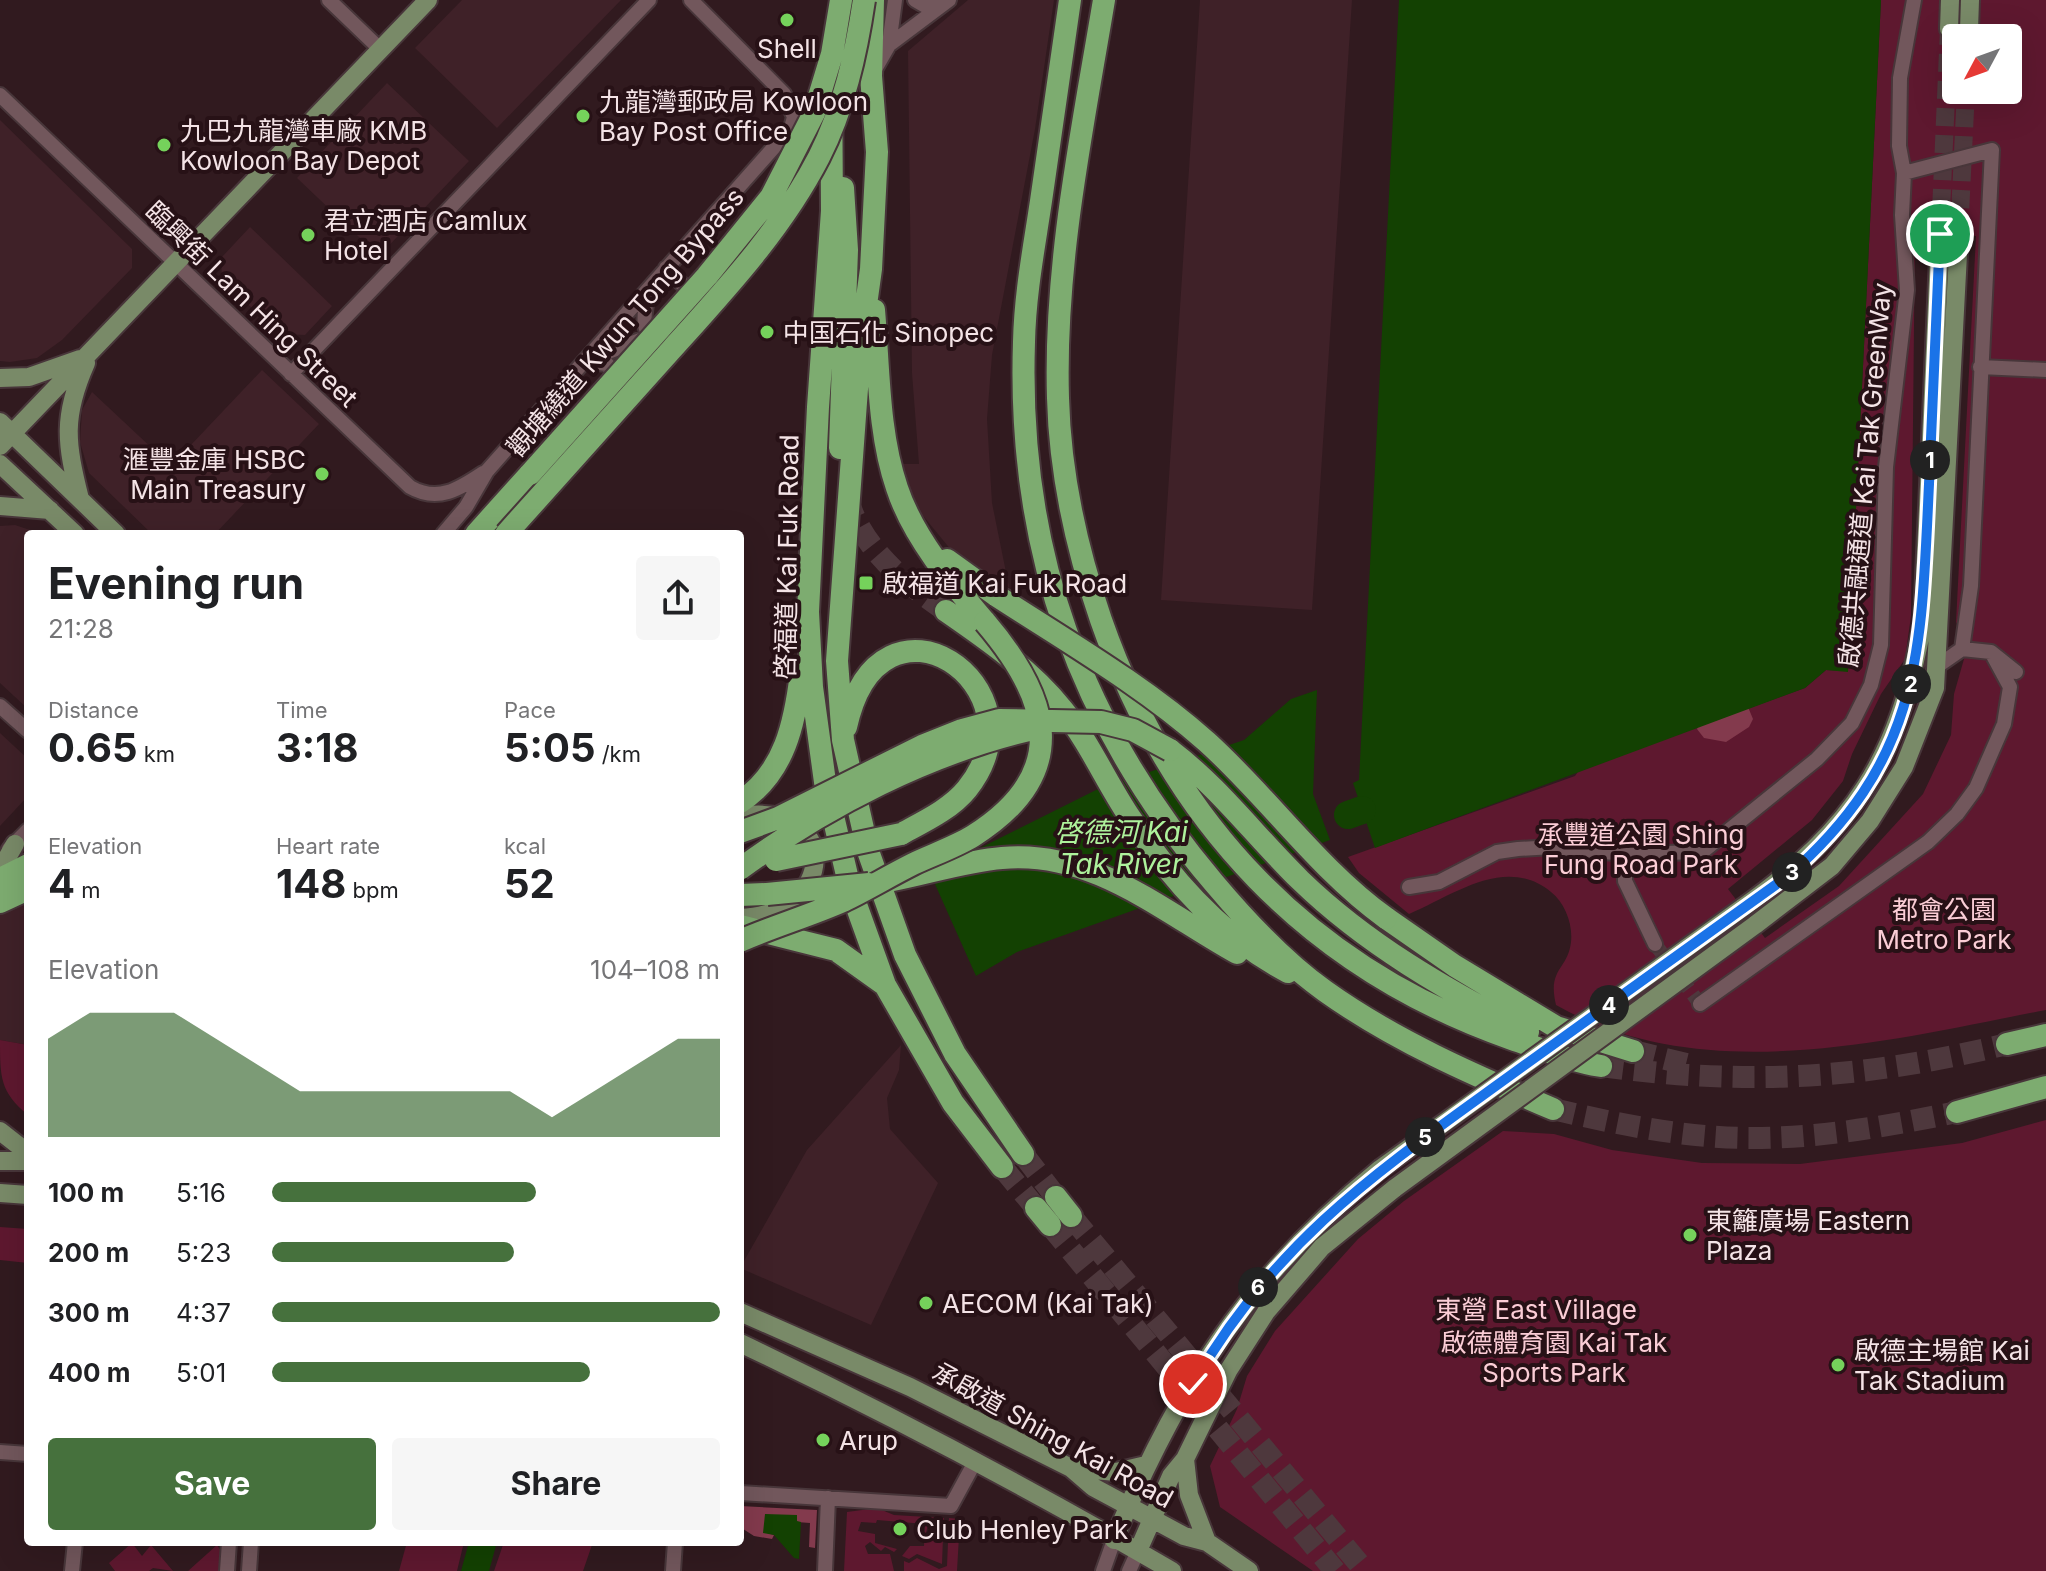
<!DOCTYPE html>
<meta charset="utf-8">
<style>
:root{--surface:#fff;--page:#f6f6f6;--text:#202124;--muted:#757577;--accent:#46713d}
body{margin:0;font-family:Inter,"Noto Sans TC",sans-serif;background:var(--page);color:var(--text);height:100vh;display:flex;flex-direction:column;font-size:30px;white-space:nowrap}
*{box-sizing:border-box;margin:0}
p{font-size:26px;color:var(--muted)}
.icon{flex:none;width:44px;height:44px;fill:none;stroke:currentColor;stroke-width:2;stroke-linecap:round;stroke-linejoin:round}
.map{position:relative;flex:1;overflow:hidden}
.drawer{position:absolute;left:24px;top:530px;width:720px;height:1016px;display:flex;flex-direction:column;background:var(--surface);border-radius:8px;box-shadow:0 8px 32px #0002}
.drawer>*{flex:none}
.needle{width:52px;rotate:229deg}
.buttons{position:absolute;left:1942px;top:24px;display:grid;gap:16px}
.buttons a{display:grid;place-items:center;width:80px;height:80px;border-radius:8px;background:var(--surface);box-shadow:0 8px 32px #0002;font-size:40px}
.pin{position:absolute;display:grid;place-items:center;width:68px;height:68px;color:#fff;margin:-34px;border:4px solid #fff;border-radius:50%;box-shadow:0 2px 8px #0007}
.km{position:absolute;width:40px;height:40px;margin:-20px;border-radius:50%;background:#222;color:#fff;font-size:22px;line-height:40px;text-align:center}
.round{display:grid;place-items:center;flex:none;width:84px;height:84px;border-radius:8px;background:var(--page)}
.headline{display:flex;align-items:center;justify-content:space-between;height:136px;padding:0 24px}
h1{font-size:44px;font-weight:700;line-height:60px}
.stats{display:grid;grid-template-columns:repeat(3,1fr);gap:12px;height:136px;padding:8px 24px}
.stats div{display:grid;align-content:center}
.stats b{font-size:40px;font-weight:700}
.stats small{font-size:22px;font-weight:400}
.stats p{font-size:22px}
.chart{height:224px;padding:16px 24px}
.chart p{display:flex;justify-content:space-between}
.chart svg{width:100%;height:144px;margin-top:8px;fill:var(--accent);opacity:.7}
.action{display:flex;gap:16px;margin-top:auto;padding:16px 24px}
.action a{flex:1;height:92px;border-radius:8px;background:var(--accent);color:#fff;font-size:32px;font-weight:700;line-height:92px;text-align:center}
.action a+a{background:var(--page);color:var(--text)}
ul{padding:0 24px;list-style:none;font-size:26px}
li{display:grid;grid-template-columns:128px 96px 1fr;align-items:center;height:60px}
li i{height:20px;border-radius:10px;background:var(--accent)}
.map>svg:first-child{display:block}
.built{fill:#3f2128}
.green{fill:#5e182f;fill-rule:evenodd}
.forest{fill:#833a4d}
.water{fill:#134102}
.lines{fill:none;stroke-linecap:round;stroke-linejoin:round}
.river{stroke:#134102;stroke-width:28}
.minor-tunnel{stroke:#4e383d;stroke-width:14;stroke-dasharray:14 7;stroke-linecap:butt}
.major-tunnel{stroke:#4e383d;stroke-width:18;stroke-dasharray:18 9;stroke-linecap:butt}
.highway-tunnel{stroke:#4e383d;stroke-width:22;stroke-dasharray:22 11;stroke-linecap:butt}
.minor-casing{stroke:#48363a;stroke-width:18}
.major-casing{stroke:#48363a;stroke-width:22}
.highway-casing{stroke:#48363a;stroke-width:26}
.minor{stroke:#72575c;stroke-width:14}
.major{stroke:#798a68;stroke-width:18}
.highway{stroke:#7dac70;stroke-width:22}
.major-bridge-casing{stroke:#48363a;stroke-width:22;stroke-linecap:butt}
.highway-bridge-casing{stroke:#48363a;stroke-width:26;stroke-linecap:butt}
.major-bridge{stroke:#798a68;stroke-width:18}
.highway-bridge{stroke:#7dac70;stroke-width:22}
.route-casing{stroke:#fff;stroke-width:16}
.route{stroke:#1a73e8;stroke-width:10}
.poi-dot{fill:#75d25b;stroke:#271116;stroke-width:3}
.labels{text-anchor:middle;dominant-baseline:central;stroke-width:8;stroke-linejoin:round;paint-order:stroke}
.poi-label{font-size:26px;fill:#f4e3e6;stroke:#271116;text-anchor:start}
.street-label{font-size:26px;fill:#f4e3e6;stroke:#271116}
.park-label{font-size:26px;fill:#fbcdd6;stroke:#271116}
.water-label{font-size:28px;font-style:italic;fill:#aef29c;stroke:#271116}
</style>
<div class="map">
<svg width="2046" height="1571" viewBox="0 0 2046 1571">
<rect width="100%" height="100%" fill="#311a1f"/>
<path class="built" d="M 462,0 L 621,0 L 497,128 L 415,48 Z
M 968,0 L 1054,0 L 1035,129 L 992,355 L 987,419 L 992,503 L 1009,587 L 972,570 L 956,556 L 915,506 L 897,464 L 919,464 L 912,373 L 908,51 Z
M 1200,0 L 1352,0 L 1312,610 L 1161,600 Z
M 387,83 L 469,161 L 379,256 L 297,178 Z
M 0,120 L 132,249 L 132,268 L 62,340 L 37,358 L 10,362 L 0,361 Z
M 250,227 L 332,306 L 305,335 L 280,334 L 222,280 L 221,258 Z
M 262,370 L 319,424 L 215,534 L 152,534 L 89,473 L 80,442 L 82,410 L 92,392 L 171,466 Z
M 15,525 L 42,534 L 28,534 L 28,709 L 0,683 L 0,526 Z
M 0,733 L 28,759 L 28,796 L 0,826 Z
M 28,863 L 28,1045 L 0,1040 L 0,909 Z
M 901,1045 L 899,1070 L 887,1098 L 890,1129 L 938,1183 L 871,1325 L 740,1268 L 807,1150 Z"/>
<path class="green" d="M 1881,0 L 2046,0 L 2046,1010 C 1890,1040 1703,1089 1556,1005 C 1547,968 1568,970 1571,942 C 1573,924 1565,903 1551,892 C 1506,855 1455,894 1409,914 L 1359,873 L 1348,857 L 1575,776 L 1580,769 L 1805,688 L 1826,670 L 1848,671 ZM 1956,38 L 2008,38 L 2008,90 L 1956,90 ZM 1915,231 L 1976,236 L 1956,622 L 1964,635 L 1970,638 L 1954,694 L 1951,735 L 1923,794 L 1839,886 L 1765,938 L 1728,889 L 1812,820 L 1843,781 L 1852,754 L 1881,694 L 1905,659 L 1911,616 Z
M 0,1040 L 28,1045 L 28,1115 C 0,1092 0,1077 0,1040 Z
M 2046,1120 L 2046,1571 L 1313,1571 L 1220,1507 L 1210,1466 L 1237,1409 L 1247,1376 L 1275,1331 L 1358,1239 L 1404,1201 L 1503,1131 L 1554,1134 L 1612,1150 L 1702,1163 L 1800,1164 L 1962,1143 Z
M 0,1227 L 28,1229 L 28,1263 L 0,1260 Z
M 877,1508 L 894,1515 L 944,1518 L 943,1534 L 942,1527 L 928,1526 L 925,1536 L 932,1540 L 943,1537 L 942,1564 L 917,1554 L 909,1559 L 902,1556 L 910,1546 L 924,1546 L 925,1524 L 877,1520 L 876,1523 L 861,1522 L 858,1531 L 875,1534 L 875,1543 L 897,1549 L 894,1552 L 885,1547 L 881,1551 L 870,1542 L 865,1546 L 868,1554 L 890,1554 L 894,1571 L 844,1571 L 847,1512 Z
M 949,1518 L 960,1519 L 957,1571 L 904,1571 L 904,1561 L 909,1563 L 917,1558 L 939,1569 L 947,1566 Z
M 407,1542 L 464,1542 L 457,1571 L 399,1571 Z
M 504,1542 L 593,1542 L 583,1571 L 494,1571 Z
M 132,1543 L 142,1556 L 151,1545 L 173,1571 L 153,1568 L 149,1571 L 115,1571 L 109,1563 Z
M 217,1545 L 223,1554 L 222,1571 L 188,1571 Z"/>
<path class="forest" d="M 1748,707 L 1753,719 L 1749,727 L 1726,742 L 1704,738 L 1697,729 L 1700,721 Z
M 740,1506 L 817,1510 L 815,1548 L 809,1547 L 810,1523 L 797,1522 L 797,1516 L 764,1532 L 774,1535 L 772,1539 L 754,1536 L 740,1527 Z"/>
<path class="water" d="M 1399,0 L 1881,0 L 1848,672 L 1826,670 L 1805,688 L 1375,848 L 1353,783 L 1359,780 Z
M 1317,690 L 1313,794 L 1330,840 L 1017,952 L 976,976 L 930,873 L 1096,790 L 1244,740 L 1291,699 Z
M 765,1514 L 797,1515 L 797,1521 L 801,1522 L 799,1559 L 794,1558 L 774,1535 L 763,1533 Z
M 469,1542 L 497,1542 L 489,1571 L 461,1571 Z"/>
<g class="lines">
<path class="river" d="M 1348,815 L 1362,810"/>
<path class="minor-tunnel" d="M 1655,944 L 1700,1004"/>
<path class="major-tunnel" d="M 1940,234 L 1949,29
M 1959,235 L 1966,90"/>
<path class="highway-tunnel" d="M 847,497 C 861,548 905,583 946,611
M 1633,1051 L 1686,1064
M 1601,1066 C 1746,1086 1865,1079 2007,1044
M 1553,1109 C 1617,1124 1685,1138 1752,1138 C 1821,1138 1889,1126 1957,1112
M 1023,1154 L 1056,1197
M 1002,1167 L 1036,1208
M 1071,1216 L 1365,1571
M 1050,1225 L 1335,1571"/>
<defs>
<path id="minor" d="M 329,0 L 381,50
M 915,0 L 927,7 L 941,6
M 889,45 L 949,0
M 874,71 L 889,45 L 895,0
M 0,95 L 410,487 C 438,503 459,489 483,473
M 1904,173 L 1992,150 L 1971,586 L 1962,649
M 666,268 L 690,292 L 696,292
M 649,289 C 645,309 639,328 655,344
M 595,357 L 648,337
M 589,362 L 607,364 L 630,400
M 1980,367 L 2046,370
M 291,374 L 649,0
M 443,534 L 466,507 L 487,471 L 791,128 L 794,117 L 784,94 L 691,0
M 1939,665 L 1962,649 L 1991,652 L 2016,672
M 0,706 L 28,731
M 9,849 L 28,830
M 1625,854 L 1625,881 L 1655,944
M 1409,887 L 1439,882 L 1497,852 L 1518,849 L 1553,847 L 1625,854 L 1702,852 L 1817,759 L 1852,723 L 1871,685 L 1881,645 L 1886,467 L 1907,290 L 1902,215 L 1904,173 L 1899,146 L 1900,78 L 1914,0
M 1700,1004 L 1928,842 L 1957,814 L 1976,788 L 2004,724 L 2010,687 L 1991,652
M 0,1452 L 28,1454
M 740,1493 L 951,1506 L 976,1460
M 72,1571 L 75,1542
M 227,1571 L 229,1542
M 249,1571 L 251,1542
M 673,1571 L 675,1542
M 825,1571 L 828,1498
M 1103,1571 L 1114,1540
M 1129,1571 L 1138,1551"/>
<path id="major" d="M 1949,29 L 1950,0
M 1969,30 L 1970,0
M 0,378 L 29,377 L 80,359
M 0,422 L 116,534
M 0,446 L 428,0
M 0,464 L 75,534
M 80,499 C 66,443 62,417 86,363
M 0,506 L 50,510
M 740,816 C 843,801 836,915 740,918
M 0,870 L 15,844
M 1742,908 C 1855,827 1898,760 1923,622 L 1940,234
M 1755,925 L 1832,866 L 1870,821 L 1904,767 L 1935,688 L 1959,235
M 0,1131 L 28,1153
M 0,1161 L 28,1161
M 0,1193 L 28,1195
M 740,1312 L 910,1387 L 1071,1468 L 1093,1487 L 1184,1536 L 1207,1542 L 1249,1571
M 740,1343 C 887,1413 1031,1489 1172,1571
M 1185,1459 L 1189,1495 L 1207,1542
M 1071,1468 L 1116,1472 L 1146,1465
M 1114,1540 C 1178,1385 1250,1275 1380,1169
M 1138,1551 L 1171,1476 L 1185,1459 L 1228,1371 L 1266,1312 L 1322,1247 L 1395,1188"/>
<path id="highway" d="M 873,0 L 871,76 L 877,152 L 871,269 L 860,348 L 837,661 L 843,740 L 868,851 L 905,955 L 955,1054 L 1023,1154
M 1070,0 C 1060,67 1051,134 1041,201 C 1034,248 1025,294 1024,342 C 1017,549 1079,724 1214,883 C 1246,921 1284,962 1325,991 C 1395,1041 1474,1075 1553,1109
M 1104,0 C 1082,132 1054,264 1058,398 C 1060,475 1076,547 1101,620 C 1172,823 1309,968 1512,1039 C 1542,1049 1570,1061 1601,1066
M 831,70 L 832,211 L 818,407 L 808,612 L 812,687 L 825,782 L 850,888 L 885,985 L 953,1103 L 1002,1167
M 874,310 C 879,368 878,433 897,488 C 913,537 952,583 985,622
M 840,448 L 847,250 L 843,188
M 476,534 L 530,474
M 947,560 L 997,596
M 946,611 C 988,640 1031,670 1063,710 C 1090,743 1107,784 1131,819 C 1171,879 1223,938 1288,972
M 846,727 C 880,571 1049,687 967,789 C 951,809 923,822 901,834
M 1170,750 C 1219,787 1256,837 1300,880 C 1366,944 1446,990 1528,1032
M 740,802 C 785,773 795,722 801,673
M 0,879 L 28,865
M 893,880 C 929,873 966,861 1002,858 C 1092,849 1163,912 1237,953
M 740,895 L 767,894
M 0,902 L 28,889
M 1386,918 L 1455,966 L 1556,1027 L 1633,1051
M 740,926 L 836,950 L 885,985
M 2007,1044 L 2046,1035
M 1957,1112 L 2046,1087
M 1056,1197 L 1071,1216
M 1036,1208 L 1050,1225"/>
</defs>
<use href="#minor" class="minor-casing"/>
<use href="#major" class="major-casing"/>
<use href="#highway" class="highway-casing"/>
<use href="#minor" class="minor"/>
<use href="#major" class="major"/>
<use href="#highway" class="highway"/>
<defs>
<path id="major-bridge" d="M 1380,1169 L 1742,908
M 1395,1188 L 1755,925"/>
<path id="highway-bridge" d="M 530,474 L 707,276 L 771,197 L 814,113 L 832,54 L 841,0
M 506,534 C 561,472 617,411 672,349 C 726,289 782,229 819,157 C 844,108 856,54 864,0
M 997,596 C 1068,642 1144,686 1207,742 C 1269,798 1318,869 1386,918
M 740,832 L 778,818 L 922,746 L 962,730 L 999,720 L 1101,722 L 1133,730 L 1170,750
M 776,860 L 901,834
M 740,869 C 826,806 929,753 1033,729
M 767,894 L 869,884
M 740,941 C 774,926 809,916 843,901 C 866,890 889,876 913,864 C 932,855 955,847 973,836 C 1073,773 1050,698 985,622"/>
</defs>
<use href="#major-bridge" class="major-bridge-casing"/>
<use href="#highway-bridge" class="highway-bridge-casing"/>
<use href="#major-bridge" class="major-bridge"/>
<use href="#highway-bridge" class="highway-bridge"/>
</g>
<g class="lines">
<defs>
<path id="route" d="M 1193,1384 C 1279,1234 1386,1166 1522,1067 C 1610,1003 1699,940 1788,876 C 1923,758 1921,650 1929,484 C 1932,400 1936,317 1940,234"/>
</defs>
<use href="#route" class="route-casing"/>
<use href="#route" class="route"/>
</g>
<g class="poi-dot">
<circle cx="787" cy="20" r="8"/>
<circle cx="583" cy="116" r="8"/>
<circle cx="164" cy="145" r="8"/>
<circle cx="308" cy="235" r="8"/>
<circle cx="767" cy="332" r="8"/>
<circle cx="322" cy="474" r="8"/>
<rect x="858" y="575" width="16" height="16" rx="4"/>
<circle cx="1690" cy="1235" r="8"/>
<circle cx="926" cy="1303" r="8"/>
<circle cx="1838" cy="1365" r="8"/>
<circle cx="823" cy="1440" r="8"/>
<circle cx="900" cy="1529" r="8"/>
</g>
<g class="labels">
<g class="poi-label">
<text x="787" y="48" text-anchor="middle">Shell</text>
<text x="599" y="101">九龍灣郵政局 Kowloon<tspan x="599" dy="30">Bay Post Office</tspan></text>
<text x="180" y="130">九巴九龍灣車廠 KMB<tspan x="180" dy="30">Kowloon Bay Depot</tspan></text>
<text x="324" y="220">君立酒店 Camlux<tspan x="324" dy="30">Hotel</tspan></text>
<text x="783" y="332">中国石化 Sinopec</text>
<text x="306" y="459" text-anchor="end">滙豐金庫 HSBC<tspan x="306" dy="30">Main Treasury</tspan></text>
<text x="882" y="583">啟福道 Kai Fuk Road</text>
<text x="1706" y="1220">東籬廣場 Eastern<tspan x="1706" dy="30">Plaza</tspan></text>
<text x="942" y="1303">AECOM (Kai Tak)</text>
<text x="1854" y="1350">啟德主場館 Kai<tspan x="1854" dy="30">Tak Stadium</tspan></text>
<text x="839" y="1440">Arup</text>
<text x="916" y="1529">Club Henley Park</text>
</g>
<g class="street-label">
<text transform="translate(252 304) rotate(44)">臨興街 Lam Hing Street</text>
<text transform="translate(625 322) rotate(-49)">觀塘繞道 Kwun Tong Bypass</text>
<text transform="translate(1865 475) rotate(-85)">啟德共融通道 Kai Tak GreenWay</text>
<text transform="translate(787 557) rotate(-89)">啓福道 Kai Fuk Road</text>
<text transform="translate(1053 1435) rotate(29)">承啟道 Shing Kai Road</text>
</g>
<g class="park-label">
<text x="1641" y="834">承豐道公園 Shing<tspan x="1641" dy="30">Fung Road Park</tspan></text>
<text x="1944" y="909">都會公園<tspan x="1944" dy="30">Metro Park</tspan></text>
<text x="1536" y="1309">東營 East Village</text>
<text x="1554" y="1342">啟德體育園 Kai Tak<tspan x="1554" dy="30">Sports Park</tspan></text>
</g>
<g class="water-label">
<text x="1121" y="832">啓德河 Kai<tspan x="1121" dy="32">Tak River</tspan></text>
</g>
</g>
</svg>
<div class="buttons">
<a><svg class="needle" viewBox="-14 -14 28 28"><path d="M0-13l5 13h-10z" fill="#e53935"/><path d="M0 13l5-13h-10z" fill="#757577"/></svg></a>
</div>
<div class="pin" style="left:1940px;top:234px;background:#1e9e55"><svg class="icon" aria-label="arrive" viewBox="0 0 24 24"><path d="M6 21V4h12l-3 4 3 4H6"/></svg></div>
<div class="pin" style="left:1193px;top:1384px;background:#d93025"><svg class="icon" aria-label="check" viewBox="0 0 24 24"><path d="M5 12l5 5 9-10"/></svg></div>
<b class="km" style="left:1930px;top:460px">1</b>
<b class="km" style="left:1911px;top:684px">2</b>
<b class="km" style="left:1792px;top:872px">3</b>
<b class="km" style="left:1609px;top:1005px">4</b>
<b class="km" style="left:1425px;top:1137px">5</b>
<b class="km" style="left:1258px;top:1287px">6</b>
<section class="drawer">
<div class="headline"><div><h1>Evening run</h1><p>21:28</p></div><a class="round"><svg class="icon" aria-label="share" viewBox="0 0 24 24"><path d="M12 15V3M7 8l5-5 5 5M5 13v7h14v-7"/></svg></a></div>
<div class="stats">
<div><p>Distance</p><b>0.65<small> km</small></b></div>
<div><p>Time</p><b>3:18</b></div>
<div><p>Pace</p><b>5:05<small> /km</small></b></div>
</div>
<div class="stats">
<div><p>Elevation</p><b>4<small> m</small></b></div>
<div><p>Heart rate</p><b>148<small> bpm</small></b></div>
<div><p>kcal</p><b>52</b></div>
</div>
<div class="chart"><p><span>Elevation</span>104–108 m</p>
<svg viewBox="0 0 160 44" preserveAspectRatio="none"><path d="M0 44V14L10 6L20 6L30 6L40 14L50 22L60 30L70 30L80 30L90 30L100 30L110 30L120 38L130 30L140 22L150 14L160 14V44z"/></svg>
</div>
<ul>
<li><b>100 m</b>5:16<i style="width:59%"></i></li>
<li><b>200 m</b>5:23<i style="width:54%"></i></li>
<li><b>300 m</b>4:37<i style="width:100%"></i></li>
<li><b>400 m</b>5:01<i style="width:71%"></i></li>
</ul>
<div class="action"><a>Save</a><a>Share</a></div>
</section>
</div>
